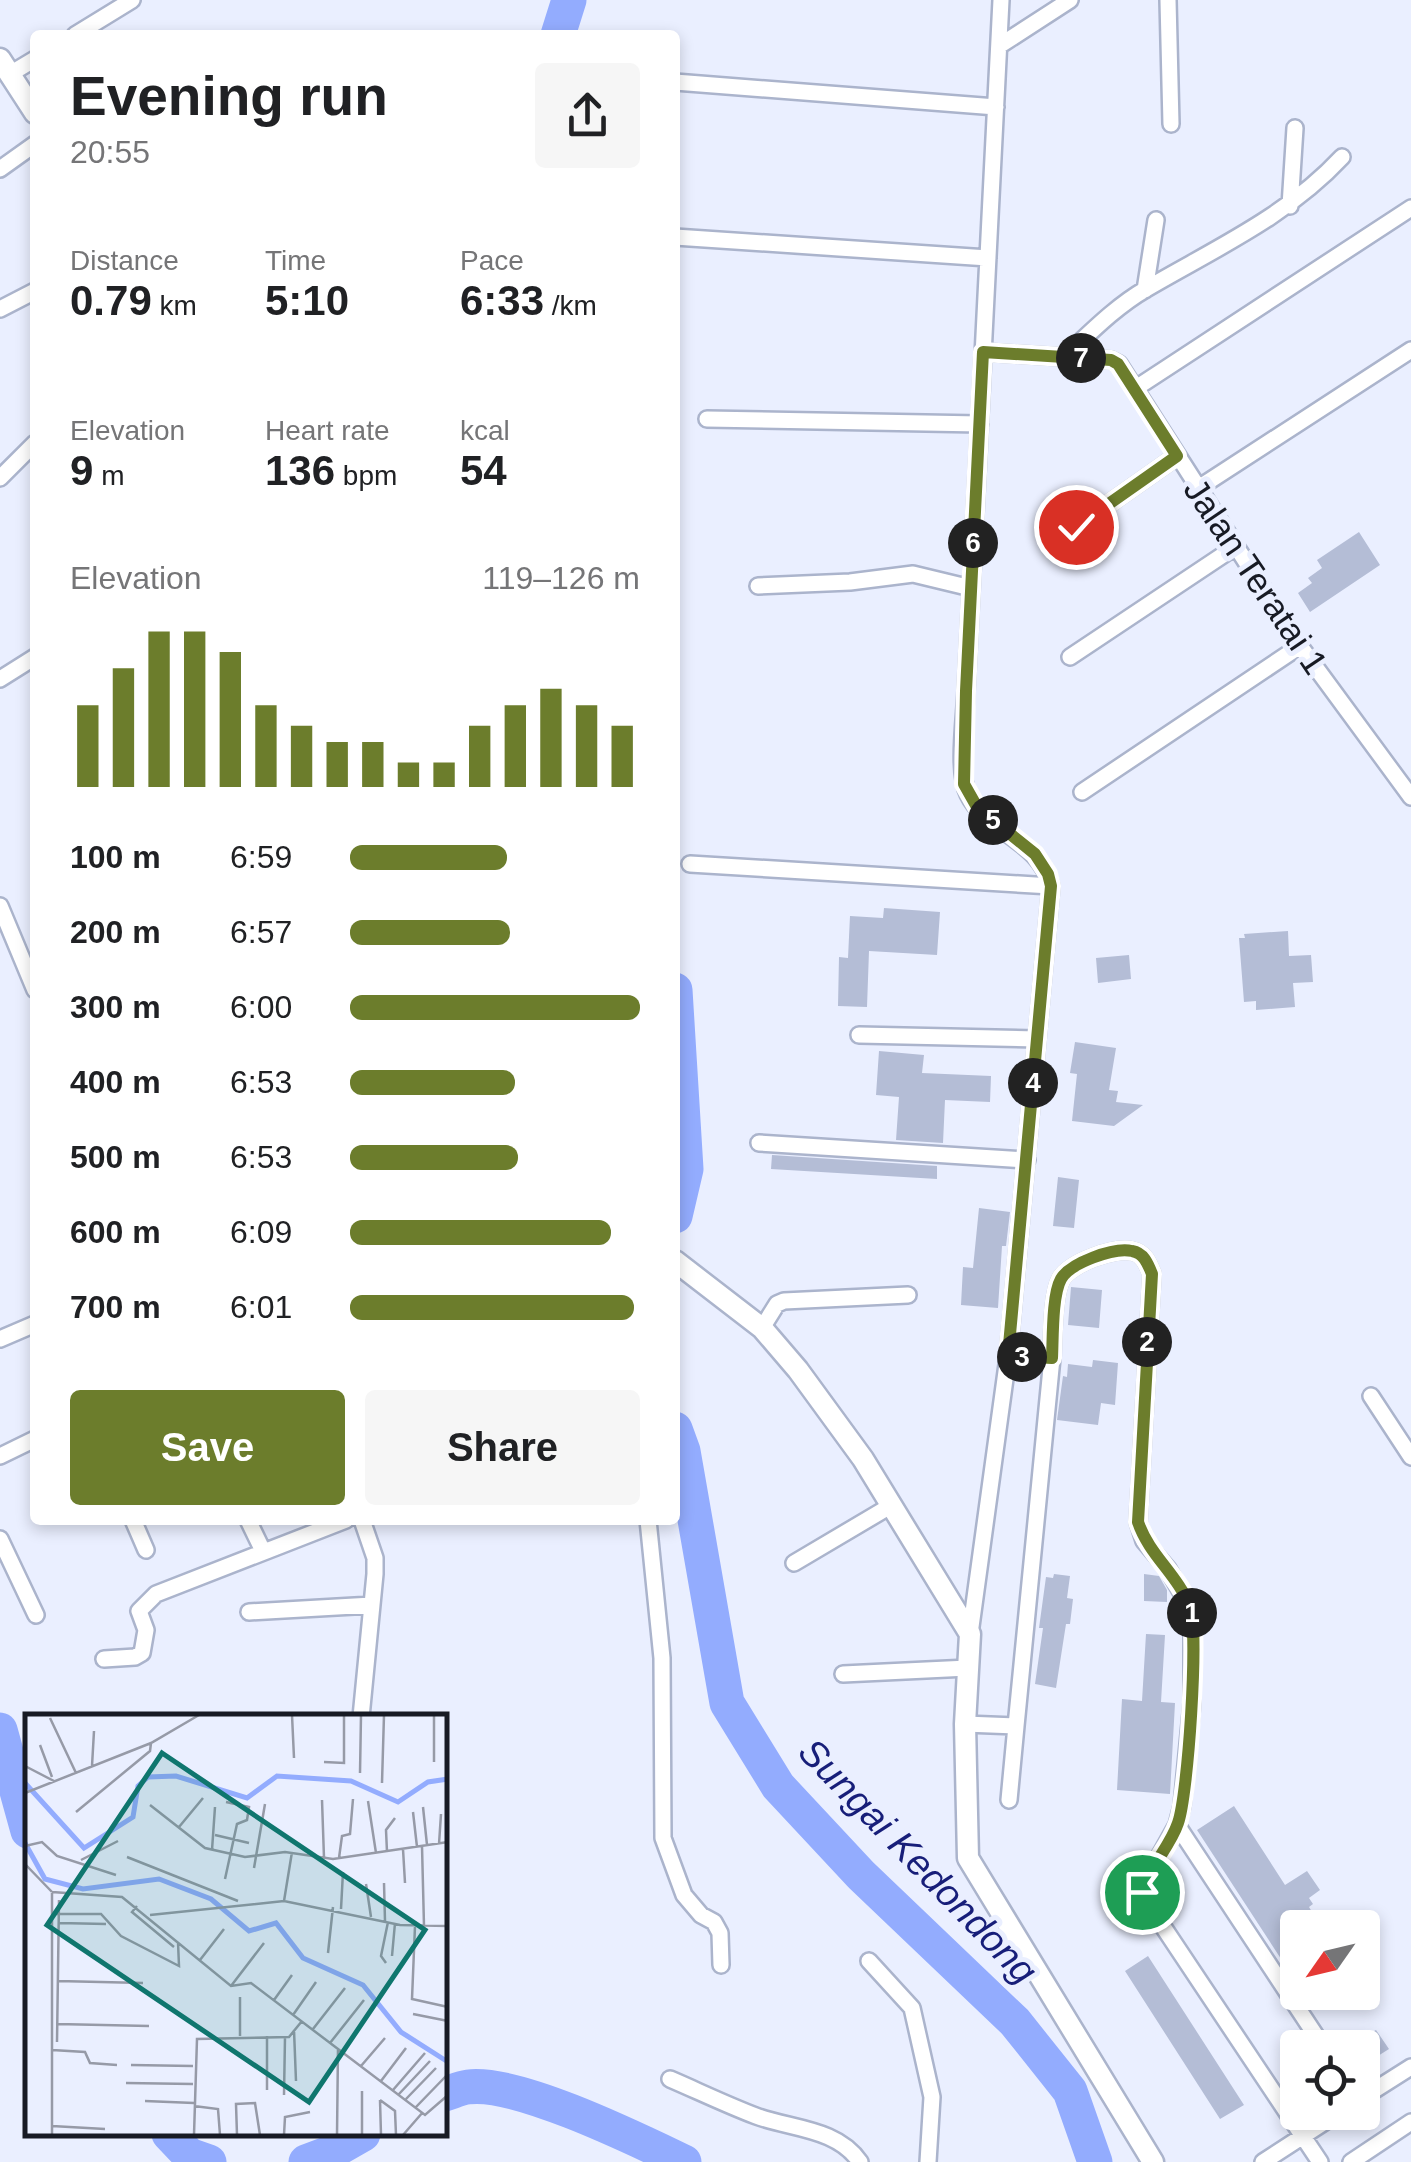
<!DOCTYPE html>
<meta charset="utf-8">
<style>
:root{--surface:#fff;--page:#f6f6f6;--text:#202124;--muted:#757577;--accent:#6c7d2c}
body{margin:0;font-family:Helvetica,sans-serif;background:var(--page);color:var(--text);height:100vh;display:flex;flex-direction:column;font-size:38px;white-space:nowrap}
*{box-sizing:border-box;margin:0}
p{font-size:32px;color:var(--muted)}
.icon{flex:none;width:55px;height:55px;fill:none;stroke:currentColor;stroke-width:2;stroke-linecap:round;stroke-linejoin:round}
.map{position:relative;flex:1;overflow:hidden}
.details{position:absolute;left:30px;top:30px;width:650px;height:1495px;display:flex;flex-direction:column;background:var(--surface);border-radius:10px;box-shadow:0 5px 15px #0003}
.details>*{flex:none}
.needle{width:65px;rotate:236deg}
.controls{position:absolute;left:1280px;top:1910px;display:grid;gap:20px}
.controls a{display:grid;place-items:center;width:100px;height:100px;border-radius:10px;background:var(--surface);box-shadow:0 5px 15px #0003;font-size:50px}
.pin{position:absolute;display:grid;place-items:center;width:85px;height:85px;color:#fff;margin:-42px;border:5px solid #fff;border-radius:50%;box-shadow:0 2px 10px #0007}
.km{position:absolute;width:50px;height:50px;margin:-25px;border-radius:50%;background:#222;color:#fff;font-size:28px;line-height:50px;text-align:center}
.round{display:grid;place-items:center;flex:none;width:105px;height:105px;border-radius:10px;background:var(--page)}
.head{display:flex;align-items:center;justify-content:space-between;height:170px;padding:0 40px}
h1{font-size:55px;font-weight:700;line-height:75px}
.metrics{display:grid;grid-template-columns:repeat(3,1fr);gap:15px;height:170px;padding:10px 40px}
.metrics div{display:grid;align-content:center}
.metrics b{font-size:42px;font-weight:700}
.metrics small{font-size:28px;font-weight:400}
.metrics p{font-size:28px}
.chart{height:280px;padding:20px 40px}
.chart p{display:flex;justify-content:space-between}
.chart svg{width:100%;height:180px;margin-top:10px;stroke:var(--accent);stroke-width:6}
.button{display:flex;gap:20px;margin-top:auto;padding:20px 40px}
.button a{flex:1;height:115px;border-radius:10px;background:var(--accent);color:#fff;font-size:40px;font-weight:700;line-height:115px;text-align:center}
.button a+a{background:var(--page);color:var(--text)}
ul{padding:0 40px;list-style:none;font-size:32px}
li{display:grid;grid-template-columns:160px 120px 1fr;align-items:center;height:75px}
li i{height:25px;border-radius:12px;background:var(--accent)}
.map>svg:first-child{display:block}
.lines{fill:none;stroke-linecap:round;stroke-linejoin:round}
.river{stroke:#93acfe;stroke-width:35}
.building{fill:#b4bdd6}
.minor-casing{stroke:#abb4cc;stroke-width:20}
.tertiary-casing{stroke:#abb4cc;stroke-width:25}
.minor{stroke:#fff;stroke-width:15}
.tertiary{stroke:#fff;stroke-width:20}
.route-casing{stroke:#fff;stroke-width:20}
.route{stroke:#6c7d2c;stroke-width:12}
.labels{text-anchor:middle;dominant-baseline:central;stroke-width:10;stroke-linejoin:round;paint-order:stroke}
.street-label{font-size:35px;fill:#171a24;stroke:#eaefff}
.water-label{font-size:38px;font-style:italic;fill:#171e79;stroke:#eaefff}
.inset-river{fill:none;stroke:#93acfe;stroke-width:5}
.inset-road{fill:none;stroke:#969aa7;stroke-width:2.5}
.view{fill:#0f766e;fill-opacity:0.15;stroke:#0f766e;stroke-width:5}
.inset-edge{fill:none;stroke:#171a24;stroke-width:5}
</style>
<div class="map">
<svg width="1411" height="2162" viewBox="0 0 1411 2162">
<rect width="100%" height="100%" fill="#eaefff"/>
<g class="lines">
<path class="river" d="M 558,35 L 569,0
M 675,990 L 686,1169 L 675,1216
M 675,1429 L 683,1451 L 727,1703 L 778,1786 L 861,1875 L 1015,2022 L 1070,2091 L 1095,2162
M 0,1730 L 28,1831
M 445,2094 C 452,2092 460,2088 468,2087 C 516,2080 638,2140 684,2162
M 169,2134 L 189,2155 L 209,2162
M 306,2162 L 330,2153 L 363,2134"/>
</g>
<path class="building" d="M 1359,532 L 1380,565 L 1310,612 L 1298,593 L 1312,583 L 1308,578 L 1322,568 L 1317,560 Z
M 884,908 L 940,912 L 937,955 L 869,951 L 867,1007 L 838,1006 L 839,957 L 848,958 L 850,916 L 883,918 Z
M 1288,931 L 1289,956 L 1311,955 L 1313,982 L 1293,983 L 1295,1007 L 1256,1010 L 1256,1001 L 1244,1002 L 1239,938 L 1245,938 L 1244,934 Z
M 1129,955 L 1131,979 L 1098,983 L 1096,958 Z
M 1075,1042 L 1116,1048 L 1109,1090 L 1118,1091 L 1116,1102 L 1143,1105 L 1114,1126 L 1072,1121 L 1077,1074 L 1070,1073 Z
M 879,1051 L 924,1055 L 922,1073 L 991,1076 L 990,1102 L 945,1100 L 943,1143 L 896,1140 L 899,1097 L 876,1095 Z
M 772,1155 L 937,1166 L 937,1179 L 771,1169 Z
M 1058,1177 L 1079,1180 L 1074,1228 L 1053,1226 Z
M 979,1208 L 1010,1212 L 1006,1246 L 1002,1246 L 998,1308 L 961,1305 L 963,1267 L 973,1268 Z
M 1071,1287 L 1102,1290 L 1099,1328 L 1068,1325 Z
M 1093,1360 L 1118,1363 L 1115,1405 L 1101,1403 L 1098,1425 L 1057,1420 L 1063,1376 L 1067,1377 L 1068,1364 L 1092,1367 Z
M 1054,1574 L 1070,1576 L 1067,1598 L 1073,1599 L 1070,1624 L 1066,1624 L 1056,1688 L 1035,1684 L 1043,1628 L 1039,1628 L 1046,1577 L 1053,1578 Z
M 1144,1574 L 1159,1576 L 1167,1590 L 1167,1602 L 1144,1601 Z
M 1146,1634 L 1165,1635 L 1161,1702 L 1175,1703 L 1170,1794 L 1117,1790 L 1122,1699 L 1142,1701 Z
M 1234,1806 L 1285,1885 L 1307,1871 L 1320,1890 L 1309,1898 L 1313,1904 L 1309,1907 L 1322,1928 L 1298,1928 L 1298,1985 L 1197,1830 Z
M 1148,1956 L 1244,2105 L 1220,2119 L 1125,1971 Z
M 1376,2030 L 1389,2049 L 1362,2066 L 1362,2038 Z"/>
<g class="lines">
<defs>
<path id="minor" d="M 1168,0 L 1171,124
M 75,35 L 132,0
M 999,46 L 1070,0
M 10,74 L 35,59
M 675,82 L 996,107
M 0,169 L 35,144
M 1290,206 L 1295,128
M 675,237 L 988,258
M 1145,290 L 1156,220
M 0,309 L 35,291
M 983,352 L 1111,360 L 1119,364 L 1300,646 L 1411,797
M 1064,357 C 1090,333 1115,307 1146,289 C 1216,248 1286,217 1342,157
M 1136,388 L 1411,208
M 707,419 L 980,424
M 0,478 L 35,443
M 1197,489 L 1411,350
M 1076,527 L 1177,456
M 758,586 L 850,582 L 913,574 L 971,588
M 1070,657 L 1235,547
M 0,679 L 35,657
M 1082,792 L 1300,646
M 690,864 L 1051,886
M 0,906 L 35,990
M 859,1035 L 1037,1039
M 759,1143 L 1027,1160
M 762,1328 L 777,1304 L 784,1301 L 908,1295
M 0,1339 L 35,1324
M 1008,1357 L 1052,1358 C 1053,1338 1052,1295 1061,1279 C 1070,1263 1114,1247 1132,1251 C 1144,1253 1148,1264 1152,1274 L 1138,1522 L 1144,1541 L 1168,1569 L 1192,1611 L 1192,1703 L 1182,1806 L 1177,1825 L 1144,1884 L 1142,1895 L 1320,2162
M 1371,1396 L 1411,1457
M 0,1456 L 35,1439
M 133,1520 L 146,1550
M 248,1520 L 263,1551
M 648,1520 L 662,1658 L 663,1838 L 684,1895 L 701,1915 L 714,1922 L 720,1933 L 721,1965
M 0,1539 L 36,1615
M 794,1563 L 892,1505
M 249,1612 L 372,1605
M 970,1634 L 1008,1357 L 1051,886 C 1040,840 987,833 968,794 C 957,772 965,717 966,691 L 1001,0
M 104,1659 L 135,1657 L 142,1653 L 146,1630 L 139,1611 L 156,1594 L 346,1520
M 843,1674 L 968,1668
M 361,1717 L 375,1574 L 375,1558 L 362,1520
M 965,1724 L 1016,1726 L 1052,1358
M 1009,1800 L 1016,1726
M 1177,1825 L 1324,2048
M 869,1961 L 912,2008 L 932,2097 L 928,2162
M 670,2079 C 698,2091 727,2105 756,2116 C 791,2129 837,2128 860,2162
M 1362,2098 L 1411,2067
M 1263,2162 L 1340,2112
M 1351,2162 L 1411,2122"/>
<path id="tertiary" d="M 0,59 L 35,113
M 675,1261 L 762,1328 L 798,1370 L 863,1459 L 970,1634 L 965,1724 L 968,1858 L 1153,2162"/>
</defs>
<use href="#minor" class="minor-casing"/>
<use href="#tertiary" class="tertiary-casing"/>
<use href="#minor" class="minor"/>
<use href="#tertiary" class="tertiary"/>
</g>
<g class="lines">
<defs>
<path id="route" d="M 1076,527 L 1177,456 L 1118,364 L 1111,360 L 983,352 L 966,691 L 964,784 L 977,807 L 1035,854 L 1048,874 L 1051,886 L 1008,1356 L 1052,1358 C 1053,1338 1052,1295 1061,1279 C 1070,1263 1114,1247 1132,1251 C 1144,1253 1148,1264 1152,1274 L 1138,1522 C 1149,1555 1178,1575 1190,1607 C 1199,1633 1188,1795 1178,1823 C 1170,1847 1149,1867 1142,1892"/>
</defs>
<use href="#route" class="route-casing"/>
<use href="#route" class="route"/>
</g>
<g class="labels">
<g class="street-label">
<text transform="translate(1256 576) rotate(56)">Jalan Teratai 1</text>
</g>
<g class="water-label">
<text transform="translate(918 1861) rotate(46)">Sungai Kedondong</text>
</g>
</g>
<g transform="translate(25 1714)">
<rect width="422" height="422" fill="#eaefff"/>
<path class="inset-river" d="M 0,69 L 59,134 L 108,103 L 113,72 L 123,63 L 151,62 L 222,84 L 252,62 L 326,67 L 373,88 L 403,68 L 423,65M 0,129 L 20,165 L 58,175 L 134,165 L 186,185 L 224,217 L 251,209 L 278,244 L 338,271 L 376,318 L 423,348"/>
<path class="inset-road" d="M 267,1 L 269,44M 25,4 L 51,59M 15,31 L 27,63M 299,48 L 319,49 L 319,1M 409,48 L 409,1M 0,52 L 29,67M 67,52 L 69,17M 335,59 L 336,1M 357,69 L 359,1M 0,79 L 126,29 L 174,1M 297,86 L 299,144M 343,87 L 351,139M 125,91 L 180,134 L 220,143 L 260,138 L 308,145 L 423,128M 398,93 L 402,131M 51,98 L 125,37 L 126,29M 388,98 L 392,133M 154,113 L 178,84M 190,121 L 224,129M 414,130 L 416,100M 0,132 L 17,128 L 32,142 L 91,161M 397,132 L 399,212M 378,135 L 380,169M 187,136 L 190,93M 362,138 L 361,116 L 370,104M 102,143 L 213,187M 314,144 L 317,122 L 325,120 L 328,85M 56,146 L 93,127M 0,150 L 27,178M 229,154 L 240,90M 200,165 L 212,110 L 222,106 L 224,93 L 201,88M 359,169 L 360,207M 341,170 L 346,203M 27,178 L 97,183 L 206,272 L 226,269 L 400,401 L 423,381M 27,179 L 27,421M 259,187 L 267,138M 112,192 L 107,198 L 149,233M 316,195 L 318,158M 27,200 L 76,200 L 96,222 L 154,252 L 153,228M 125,201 L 259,187 L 375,211 L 423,212M 34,209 L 81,210M 390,212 L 387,285 L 423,293M 303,239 L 308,193M 367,242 L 370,209M 175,246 L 199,215M 361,249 L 356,242 L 363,208M 33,267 L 118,269M 206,272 L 239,229M 249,286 L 267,261M 388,300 L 423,307M 268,301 L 291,268M 32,310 L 124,312M 288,315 L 320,274M 269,316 L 271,367M 215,322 L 215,283M 32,328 L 34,186M 305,329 L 339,286M 27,336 L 60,338 L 65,349 L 92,351M 106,351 L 168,352M 336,352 L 360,324M 356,367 L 381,334M 101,369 L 168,370M 242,376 L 242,322M 368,376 L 400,339M 337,377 L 337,421M 374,380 L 405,347M 259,381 L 260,323M 381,385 L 411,354M 355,386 L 370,397 L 371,421M 355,386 L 356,421M 120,387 L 169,389M 169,392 L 193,395 L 195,421M 391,393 L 422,361M 27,412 L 80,415M 169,421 L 172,325 L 264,323 L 277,307M 212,421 L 211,390 L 230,389 L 235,421M 259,421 L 260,403 L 285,398M 312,421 L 313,334M 378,421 L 398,398"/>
<path class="view" d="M 137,39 L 400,216 L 284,388 L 22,211 Z"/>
<rect width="422" height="422" class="inset-edge"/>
</g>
</svg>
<div class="controls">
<a><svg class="needle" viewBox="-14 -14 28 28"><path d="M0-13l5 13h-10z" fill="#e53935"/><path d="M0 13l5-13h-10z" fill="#757577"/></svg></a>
<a><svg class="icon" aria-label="locate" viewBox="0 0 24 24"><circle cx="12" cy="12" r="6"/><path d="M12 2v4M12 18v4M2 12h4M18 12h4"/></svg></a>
</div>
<div class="pin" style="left:1142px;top:1892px;background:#1e9e55"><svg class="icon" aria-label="arrive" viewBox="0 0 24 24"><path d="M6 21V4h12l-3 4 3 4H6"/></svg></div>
<div class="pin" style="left:1076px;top:527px;background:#d93025"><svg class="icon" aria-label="check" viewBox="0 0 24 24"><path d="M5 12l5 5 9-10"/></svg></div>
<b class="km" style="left:1192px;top:1613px">1</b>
<b class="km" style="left:1147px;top:1342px">2</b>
<b class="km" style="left:1022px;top:1357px">3</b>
<b class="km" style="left:1033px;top:1083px">4</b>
<b class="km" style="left:993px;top:820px">5</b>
<b class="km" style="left:973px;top:543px">6</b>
<b class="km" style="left:1081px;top:358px">7</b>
<section class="details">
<div class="head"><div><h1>Evening run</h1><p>20:55</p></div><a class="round"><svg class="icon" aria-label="share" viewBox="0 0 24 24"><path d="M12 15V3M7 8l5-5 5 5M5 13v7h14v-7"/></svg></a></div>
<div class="metrics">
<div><p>Distance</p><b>0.79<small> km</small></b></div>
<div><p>Time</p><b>5:10</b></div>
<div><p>Pace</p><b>6:33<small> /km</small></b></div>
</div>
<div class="metrics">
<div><p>Elevation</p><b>9<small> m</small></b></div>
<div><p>Heart rate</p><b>136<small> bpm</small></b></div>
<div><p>kcal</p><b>54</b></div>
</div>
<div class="chart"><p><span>Elevation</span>119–126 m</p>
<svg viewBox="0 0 160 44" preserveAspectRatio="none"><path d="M5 44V24M15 44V15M25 44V6M35 44V6M45 44V11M55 44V24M65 44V29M75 44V33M85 44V33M95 44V38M105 44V38M115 44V29M125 44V24M135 44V20M145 44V24M155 44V29"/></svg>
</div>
<ul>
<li><b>100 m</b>6:59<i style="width:54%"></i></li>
<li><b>200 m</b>6:57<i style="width:55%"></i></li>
<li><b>300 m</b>6:00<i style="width:100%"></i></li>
<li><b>400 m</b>6:53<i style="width:57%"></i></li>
<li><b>500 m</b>6:53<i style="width:58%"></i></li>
<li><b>600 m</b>6:09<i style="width:90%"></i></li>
<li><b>700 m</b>6:01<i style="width:98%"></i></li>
</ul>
<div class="button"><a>Save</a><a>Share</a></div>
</section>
</div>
